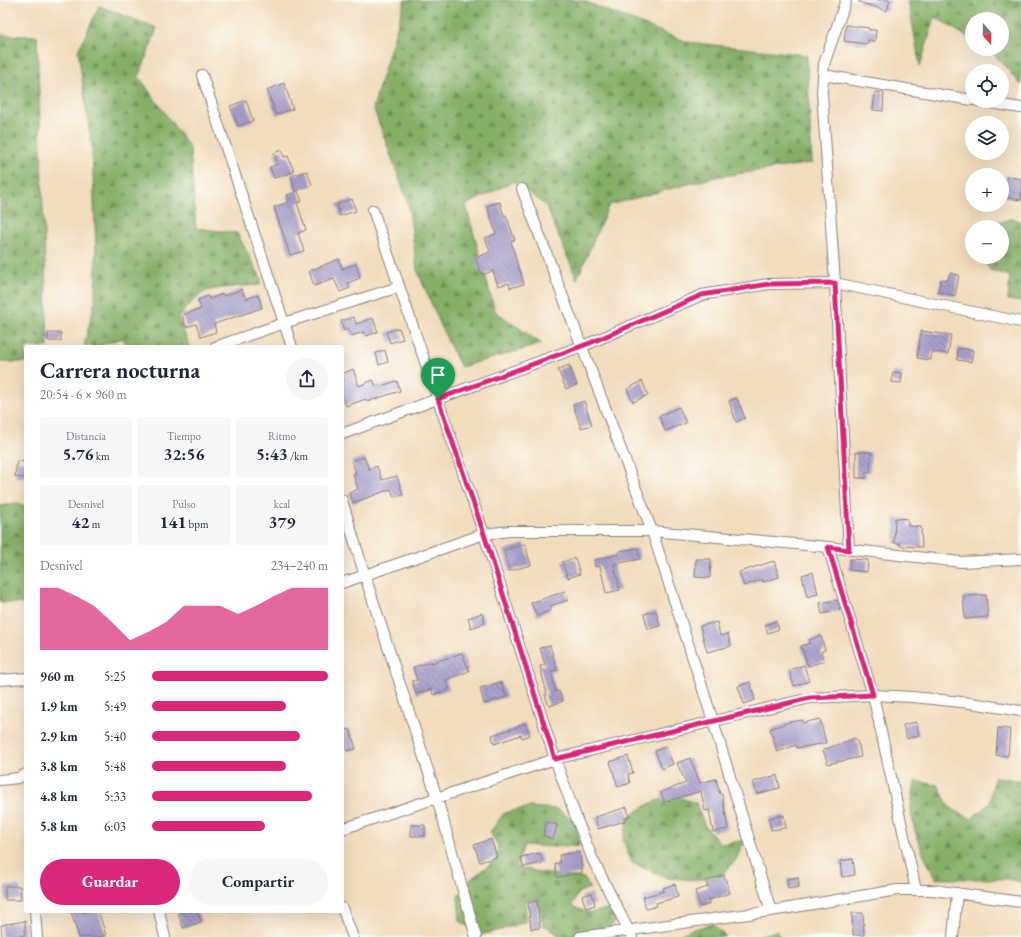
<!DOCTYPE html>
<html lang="es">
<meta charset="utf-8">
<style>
:root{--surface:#fff;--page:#f6f6f7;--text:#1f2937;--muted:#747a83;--accent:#db2777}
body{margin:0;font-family:"EB Garamond",serif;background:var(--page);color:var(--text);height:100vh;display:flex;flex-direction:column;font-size:15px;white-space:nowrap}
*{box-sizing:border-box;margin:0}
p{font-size:13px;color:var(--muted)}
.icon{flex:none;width:22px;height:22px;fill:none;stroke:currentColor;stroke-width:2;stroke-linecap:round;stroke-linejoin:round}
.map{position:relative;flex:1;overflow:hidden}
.sheet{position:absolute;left:24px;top:345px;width:320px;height:568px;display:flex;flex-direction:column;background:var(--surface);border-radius:4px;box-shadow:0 4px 16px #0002}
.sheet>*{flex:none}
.needle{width:26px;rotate:160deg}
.buttons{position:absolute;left:965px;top:12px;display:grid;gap:8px}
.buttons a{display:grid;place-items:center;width:44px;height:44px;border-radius:50%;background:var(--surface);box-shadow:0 4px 16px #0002;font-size:20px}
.pin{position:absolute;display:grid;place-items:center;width:34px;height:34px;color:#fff;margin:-41px -17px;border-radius:50% 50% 50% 0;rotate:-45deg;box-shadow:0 0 4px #0007}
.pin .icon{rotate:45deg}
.round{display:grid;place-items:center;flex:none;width:42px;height:42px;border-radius:21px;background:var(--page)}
.head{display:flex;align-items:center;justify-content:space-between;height:68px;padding:0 16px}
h1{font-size:22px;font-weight:700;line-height:30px}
.stats{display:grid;grid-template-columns:repeat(3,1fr);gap:6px;height:68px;padding:4px 16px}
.stats div{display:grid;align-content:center;border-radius:4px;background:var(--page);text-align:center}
.stats b{font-size:17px;font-weight:700}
.stats small{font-size:11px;font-weight:400}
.stats p{font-size:11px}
.chart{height:112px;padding:8px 16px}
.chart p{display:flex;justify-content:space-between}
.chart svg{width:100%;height:72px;margin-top:4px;fill:var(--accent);opacity:.7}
.cta{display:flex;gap:8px;margin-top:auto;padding:8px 16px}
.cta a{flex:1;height:46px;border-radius:24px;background:var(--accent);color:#fff;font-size:16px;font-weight:700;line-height:46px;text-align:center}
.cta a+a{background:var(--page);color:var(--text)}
ul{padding:0 16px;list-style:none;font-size:13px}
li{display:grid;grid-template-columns:64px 48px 1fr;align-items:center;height:30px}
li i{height:10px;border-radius:5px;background:var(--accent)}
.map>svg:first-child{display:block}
.forest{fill:url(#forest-firs);stroke:#546850}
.building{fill:url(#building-back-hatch)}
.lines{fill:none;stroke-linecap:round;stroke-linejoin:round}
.minor-casing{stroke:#8a7f7b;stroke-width:12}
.minor{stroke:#fff;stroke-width:10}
.route-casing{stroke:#fff;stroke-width:8}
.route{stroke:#db2777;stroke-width:5}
</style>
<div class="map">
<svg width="1021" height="937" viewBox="0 0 1021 937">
<defs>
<pattern id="forest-firs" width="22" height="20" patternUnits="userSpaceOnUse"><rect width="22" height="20" fill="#85af66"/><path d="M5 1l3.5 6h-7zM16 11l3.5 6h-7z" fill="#6c8e55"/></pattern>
<pattern id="building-back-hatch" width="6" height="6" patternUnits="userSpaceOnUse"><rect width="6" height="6" fill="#a79fcb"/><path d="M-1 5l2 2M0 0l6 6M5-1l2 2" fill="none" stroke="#8881a6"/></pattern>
</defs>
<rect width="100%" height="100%" fill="#fdfcf7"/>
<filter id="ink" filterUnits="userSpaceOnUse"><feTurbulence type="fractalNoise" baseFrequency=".025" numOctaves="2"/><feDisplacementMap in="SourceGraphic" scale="8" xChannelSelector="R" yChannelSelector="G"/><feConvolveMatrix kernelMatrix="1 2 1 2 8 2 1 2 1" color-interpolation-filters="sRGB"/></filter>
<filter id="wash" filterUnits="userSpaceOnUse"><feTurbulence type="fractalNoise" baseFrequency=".012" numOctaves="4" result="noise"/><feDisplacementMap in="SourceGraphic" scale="16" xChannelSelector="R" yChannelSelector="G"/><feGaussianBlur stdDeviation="0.9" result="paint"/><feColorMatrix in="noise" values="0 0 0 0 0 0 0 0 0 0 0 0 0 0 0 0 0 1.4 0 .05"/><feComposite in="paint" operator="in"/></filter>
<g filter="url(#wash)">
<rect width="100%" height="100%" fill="#f1dcbb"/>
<path class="forest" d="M 405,0 L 581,0 L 687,42 L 807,55 L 812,163 L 715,177 L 609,205 L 577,279 L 546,206 L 514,181 L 466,205 L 495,311 L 542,344 L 461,367 L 448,342 L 417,270 L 408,202 L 373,107 Z
M 908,0 L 1021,0 L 1021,85 L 994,54 L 987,49 L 1002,49 L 1002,19 L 972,19 L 972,40 L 935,17 L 920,66 Z
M 99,6 L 157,28 L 139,77 L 190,148 L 196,228 L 237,233 L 261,278 L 260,285 C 247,286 215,287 205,292 C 195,297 185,310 178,318 L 190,346 L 187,347 L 127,347 L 123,338 L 96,347 L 84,346 L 95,301 L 96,253 L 92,148 L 78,51 Z
M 0,35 L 37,36 L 48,347 L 26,347 L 26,362 L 0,362 Z
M 1013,218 L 1021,222 L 1021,302 L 1008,300 L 1010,276 L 990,270 L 982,257 L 1002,257 L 1002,227 L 985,227 Z
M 16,503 L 26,506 L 26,604 L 0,602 L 0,506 Z
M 994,778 L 1021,780 L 1021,882 L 1007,879 L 936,879 C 924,857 913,834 911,809 C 911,800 914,790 915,781 L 938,785 L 949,807 L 971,819 L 990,803 Z
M 672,795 L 696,803 L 705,826 L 721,844 L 745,840 L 735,861 L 719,878 L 695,880 L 668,878 L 632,863 L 623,840 L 628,817 L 649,804 Z
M 530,807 L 557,809 L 577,823 L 579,846 L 552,847 L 524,845 L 516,867 L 549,874 L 584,878 L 590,888 L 579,892 L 572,905 C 587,915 593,913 610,908 L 617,918 L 609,930 L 585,935 L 561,937 L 543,924 L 538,900 L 525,901 L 527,921 L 504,929 L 480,935 L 460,921 L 458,896 L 472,878 L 496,860 L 498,846 L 490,832 L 504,813 Z
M 713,924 L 726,937 L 675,937 L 690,930 Z
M 776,931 L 780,937 L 754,937 Z"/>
<g id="blocks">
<path class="building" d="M 859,0 L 890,0 L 887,11 L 859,2 Z
M 846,25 L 869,28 L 869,30 L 876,30 L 875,41 L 868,40 L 867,44 L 844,41 Z
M 284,83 L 293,109 L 276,115 L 267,90 Z
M 875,92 L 884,93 L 883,111 L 873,110 Z
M 246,100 L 253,121 L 238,126 L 230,106 Z
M 282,150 L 284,157 L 288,156 L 294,172 L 274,178 L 270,167 L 278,164 L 274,153 Z
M 307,171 L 312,185 L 295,191 L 291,176 Z
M 1007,176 L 1021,179 L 1021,200 L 1002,197 L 1002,189 Z
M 298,191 L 302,201 L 297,203 L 306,230 L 298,233 L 304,251 L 290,255 L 274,207 L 289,202 L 287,195 Z
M 352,199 L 356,211 L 340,216 L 337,204 Z
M 500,202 L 504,216 L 506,215 L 515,240 L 511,241 L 519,270 L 520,270 L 524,284 L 510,288 L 509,283 L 498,286 L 493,271 L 482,275 L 475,258 L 490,252 L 485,238 L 496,234 L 487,206 Z
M 339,259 L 342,269 L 356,264 L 360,278 L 348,283 L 350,288 L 340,292 L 334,279 L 314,286 L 309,271 Z
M 950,273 L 959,275 L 955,296 L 938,292 L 941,279 L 948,280 Z
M 242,289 L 245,299 L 258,295 L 262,308 L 214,324 L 216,332 L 201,337 L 196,324 L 186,327 L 182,315 L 201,309 L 198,300 L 208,296 L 209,299 L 223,294 L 224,296 Z
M 354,317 L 356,324 L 373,318 L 378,332 L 366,336 L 365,332 L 351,336 L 348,329 L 344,331 L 341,321 Z
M 399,328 L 403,339 L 390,343 L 386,332 Z
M 921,331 L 951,335 L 948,354 L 932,352 L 931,360 L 917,358 Z
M 48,333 L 61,333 L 61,341 L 48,341 Z
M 958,348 L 973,350 L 971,362 L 957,360 Z
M 385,350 L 388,362 L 379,365 L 376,353 Z
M 569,365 L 577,385 L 566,389 L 558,370 Z
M 353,369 L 359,386 L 373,380 L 376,386 L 380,385 L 381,386 L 397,381 L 400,391 L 372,400 L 367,401 L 366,399 L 346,406 L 342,395 L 342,383 L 344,382 L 342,374 Z
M 893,372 L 902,373 L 901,383 L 892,382 Z
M 642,381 L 648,395 L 633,402 L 627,389 Z
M 737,398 L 745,418 L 736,422 L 729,401 Z
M 584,401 L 592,425 L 581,428 L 573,405 Z
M 679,407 L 686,423 L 665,431 L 659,416 Z
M 856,452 L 871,452 L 870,472 L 866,472 L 866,478 L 856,478 Z
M 364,457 L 369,469 L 377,466 L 382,480 L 397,476 L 403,495 L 394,497 L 391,489 L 353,503 L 349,493 L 358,489 L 353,474 L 356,473 L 352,461 Z
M 17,461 L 26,462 L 26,478 L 15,477 Z
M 895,518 L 908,519 L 908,526 L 921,527 L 922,547 L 900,546 L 900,543 L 894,543 Z
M 525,544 L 531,565 L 509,571 L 504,550 Z
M 638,548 L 640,559 L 614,564 L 620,590 L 606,593 L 600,566 L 595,567 L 594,560 L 619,554 L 619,551 Z
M 575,558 L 580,574 L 568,578 L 562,562 Z
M 696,559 L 711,559 L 710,578 L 695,577 Z
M 850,559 L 868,560 L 867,572 L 849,570 Z
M 774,561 L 779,577 L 763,582 L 762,579 L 744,586 L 739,572 Z
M 813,572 L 818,594 L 807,597 L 802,575 Z
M 565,591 L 568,600 L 550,606 L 551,610 L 537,616 L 531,603 Z
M 986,595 L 988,617 L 965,619 L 963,596 Z
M 837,600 L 840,610 L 822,614 L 820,603 Z
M 656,611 L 660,626 L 648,629 L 644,614 Z
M 482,613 L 485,623 L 471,628 L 468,618 Z
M 776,621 L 779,629 L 768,633 L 765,625 Z
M 717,622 L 720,636 L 728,634 L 731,646 L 707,652 L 700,626 Z
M 821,636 L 825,650 L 821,652 L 824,661 L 808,666 L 801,646 L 810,643 L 809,640 Z
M 550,645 L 557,670 L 551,671 L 556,692 L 559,691 L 563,701 L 549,706 L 545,695 L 547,695 L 540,666 L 545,665 L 540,648 Z
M 462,653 L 469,671 L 446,680 L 449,689 L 433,695 L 432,689 L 416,694 L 412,681 L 417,680 L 413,667 L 432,662 L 432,663 Z
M 804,665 L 809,681 L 794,686 L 789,670 Z
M 501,682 L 506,697 L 484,704 L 480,688 Z
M 750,682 L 755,700 L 744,704 L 738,686 Z
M 820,719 L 826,743 L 797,748 L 796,745 L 777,752 L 770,729 L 789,722 L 803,720 L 803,723 Z
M 916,722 L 919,735 L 907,739 L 903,725 Z
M 525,723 L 530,735 L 522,738 L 521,735 L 494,744 L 492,735 L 518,727 L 518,726 Z
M 998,728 L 1010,729 L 1008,756 L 996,755 Z
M 350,729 L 356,749 L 347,751 L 345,744 L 342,745 L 342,731 Z
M 855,738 L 859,746 L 861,757 L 828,764 L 823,750 Z
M 666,746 L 673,764 L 662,769 L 655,751 Z
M 628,756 L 633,773 L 628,774 L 630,783 L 618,787 L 610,762 Z
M 690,758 L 700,783 L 716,779 L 720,794 L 722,794 L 728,829 L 713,832 L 709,810 L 705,811 L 701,791 L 664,802 L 661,792 L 686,783 L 677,763 Z
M 777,775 L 780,788 L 757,794 L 753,782 Z
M 627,807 L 629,817 L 624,819 L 625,821 L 598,829 L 595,817 Z
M 784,815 L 786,828 L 771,830 L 769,818 Z
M 546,822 L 557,825 L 553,839 L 543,836 Z
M 411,825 L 425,825 L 425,836 L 411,836 Z
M 491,839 L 497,857 L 480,862 L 474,845 Z
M 580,852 L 582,873 L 557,877 L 555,864 L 560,863 L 559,855 Z
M 540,853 L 542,863 L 523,867 L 521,857 Z
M 853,859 L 855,875 L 842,877 L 840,861 Z
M 724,875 L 730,893 L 708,900 L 709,904 L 700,907 L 695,891 L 708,887 L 706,881 Z
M 798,877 L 799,887 L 788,889 L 787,879 Z
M 675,884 L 678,897 L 656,903 L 657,906 L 646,909 L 643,897 L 664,891 L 663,888 Z
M 5,886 L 20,886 L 21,900 L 5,900 Z
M 592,893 L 595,905 L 586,908 L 582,896 Z
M 537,901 L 540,928 L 531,929 L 528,903 Z
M 76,911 L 82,911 L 83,913 L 90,911 L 98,911 L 106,935 L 100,937 L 79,937 L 71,912 Z
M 184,911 L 197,911 L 201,922 L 183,928 L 178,913 Z
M 852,913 L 863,913 L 864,935 L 853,935 Z
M 25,921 L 25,935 L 2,937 L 1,925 Z"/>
</g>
</g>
<g filter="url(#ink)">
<use href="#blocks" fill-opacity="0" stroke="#8a7f7b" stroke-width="1"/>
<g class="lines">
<defs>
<path id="minor" d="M 846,0 L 824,64 L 822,92 L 835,283 L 849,550
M 202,75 L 292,347
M 823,75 L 972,100
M 978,101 L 1021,108
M 522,189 L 652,531 L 713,721 L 771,911
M 373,210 L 484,534 L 555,759 L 577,820 L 593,860 L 632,937
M 215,347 L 284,323 L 399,287
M 342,434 L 590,343 L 702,295 L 769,284 L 835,283 L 1021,322
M 342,500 L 365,576 L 437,798 L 476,937
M 828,547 L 873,695 L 916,890
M 342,583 L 484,534 L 510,531 L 652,531 L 828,547 L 961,562 L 1021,559
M 0,680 L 26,678
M 0,780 L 18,778 L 26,774
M 342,829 L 555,759 L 810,698 L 873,695 L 913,697 L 971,703 L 1021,711
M 342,908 L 353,937
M 35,911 L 37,937
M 159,911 L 165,937
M 580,937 L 771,911 L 897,890 L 933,890 L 1021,902
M 953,937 L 957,893"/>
</defs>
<use href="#minor" class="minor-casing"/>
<use href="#minor" class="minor"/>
</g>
</g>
<g class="lines" filter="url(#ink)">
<defs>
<path id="route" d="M 835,283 L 849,550 L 828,547 L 873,695 L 810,698 L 555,759 L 484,534 L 438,399 L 590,343 L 702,295 L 769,284 Z"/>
</defs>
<use href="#route" class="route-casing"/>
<use href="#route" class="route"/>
</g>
</svg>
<div class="buttons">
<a><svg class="needle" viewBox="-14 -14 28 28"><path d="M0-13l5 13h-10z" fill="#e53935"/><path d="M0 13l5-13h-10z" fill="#747a83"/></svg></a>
<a><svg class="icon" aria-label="locate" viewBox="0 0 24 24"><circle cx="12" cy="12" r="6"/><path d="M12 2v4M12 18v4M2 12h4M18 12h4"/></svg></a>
<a><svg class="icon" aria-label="layers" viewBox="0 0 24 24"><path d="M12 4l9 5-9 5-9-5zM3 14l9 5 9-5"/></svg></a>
<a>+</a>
<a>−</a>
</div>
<div class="pin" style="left:438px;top:399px;background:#1e9e55"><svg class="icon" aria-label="arrive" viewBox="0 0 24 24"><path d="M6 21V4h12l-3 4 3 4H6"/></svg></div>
<section class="sheet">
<div class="head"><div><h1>Carrera nocturna</h1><p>20:54 · 6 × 960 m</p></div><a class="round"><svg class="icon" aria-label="share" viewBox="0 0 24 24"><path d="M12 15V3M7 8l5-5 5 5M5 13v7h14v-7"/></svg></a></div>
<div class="stats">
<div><p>Distancia</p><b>5.76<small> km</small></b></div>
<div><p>Tiempo</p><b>32:56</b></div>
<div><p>Ritmo</p><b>5:43<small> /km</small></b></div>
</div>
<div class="stats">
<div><p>Desnivel</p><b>42<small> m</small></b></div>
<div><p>Pulso</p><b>141<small> bpm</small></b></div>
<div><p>kcal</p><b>379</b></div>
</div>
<div class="chart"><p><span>Desnivel</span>234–240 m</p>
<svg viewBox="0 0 160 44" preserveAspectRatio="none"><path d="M0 44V6L10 6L20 11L30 17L40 27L50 38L60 33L70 27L80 17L90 17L100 17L110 22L120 17L130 11L140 6L150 6L160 6V44z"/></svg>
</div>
<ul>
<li><b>960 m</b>5:25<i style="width:100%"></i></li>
<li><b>1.9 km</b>5:49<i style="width:76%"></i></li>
<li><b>2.9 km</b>5:40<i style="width:84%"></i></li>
<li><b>3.8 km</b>5:48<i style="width:76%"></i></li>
<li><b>4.8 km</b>5:33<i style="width:91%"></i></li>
<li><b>5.8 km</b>6:03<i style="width:64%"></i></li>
</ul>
<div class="cta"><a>Guardar</a><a>Compartir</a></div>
</section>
</div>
